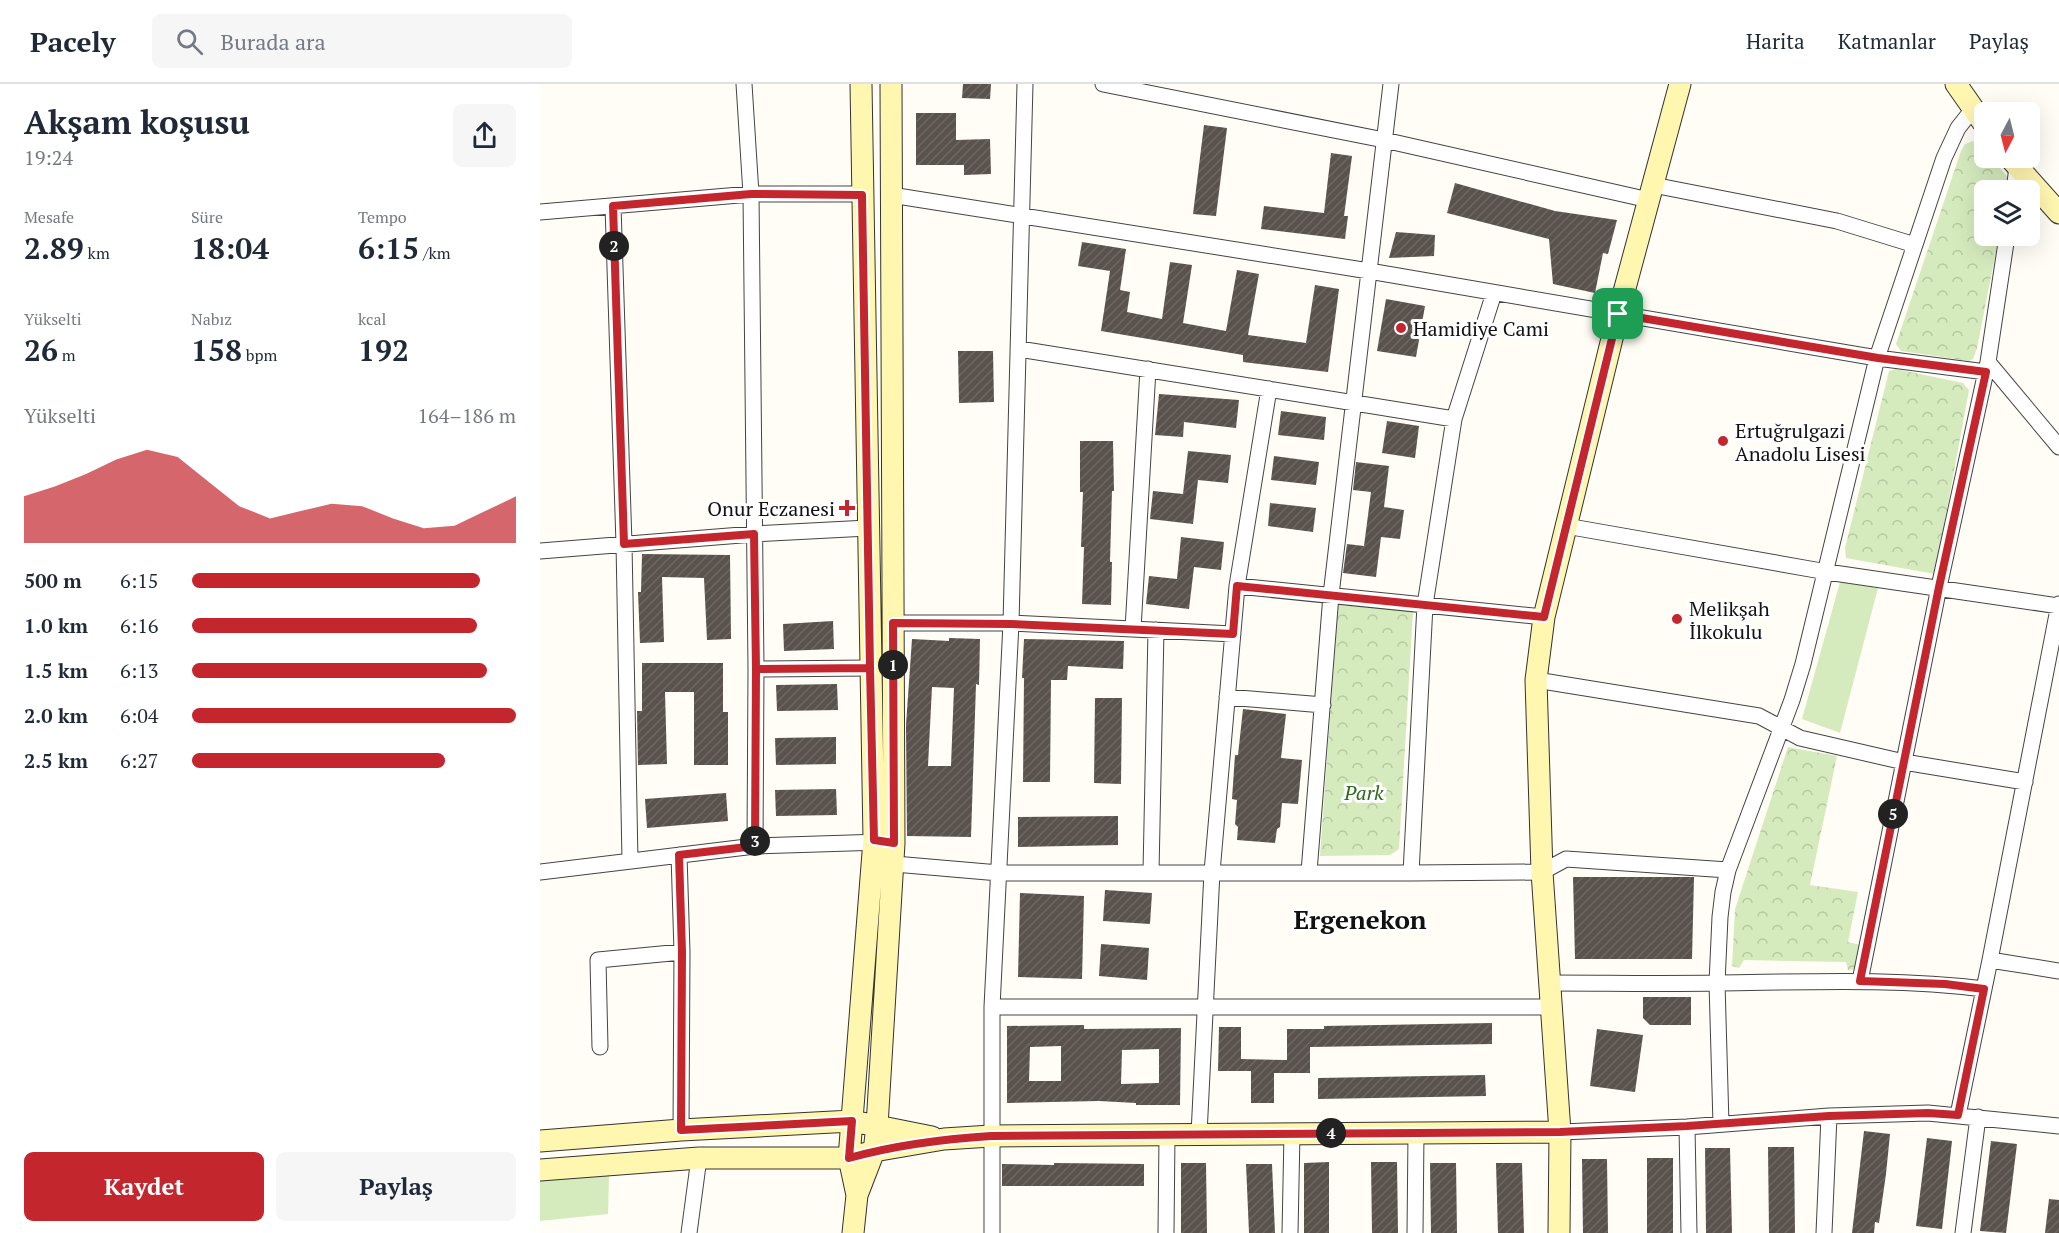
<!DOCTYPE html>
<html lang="tr">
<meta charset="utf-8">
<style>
:root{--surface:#fff;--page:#f6f6f7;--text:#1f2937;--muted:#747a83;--line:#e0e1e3;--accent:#c4262e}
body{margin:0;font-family:"PT Serif",serif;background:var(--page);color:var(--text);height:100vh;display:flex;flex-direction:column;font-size:22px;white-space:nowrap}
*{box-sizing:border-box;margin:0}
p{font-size:20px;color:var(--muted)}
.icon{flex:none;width:33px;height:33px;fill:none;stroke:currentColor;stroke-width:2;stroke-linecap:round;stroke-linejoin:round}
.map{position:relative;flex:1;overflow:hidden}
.panel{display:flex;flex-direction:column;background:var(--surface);width:540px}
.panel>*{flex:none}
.needle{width:39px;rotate:187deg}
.tools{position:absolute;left:1434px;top:18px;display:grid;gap:12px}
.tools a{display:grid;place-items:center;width:66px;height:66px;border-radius:9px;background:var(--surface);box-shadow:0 6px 24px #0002;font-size:30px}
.pin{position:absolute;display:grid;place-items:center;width:51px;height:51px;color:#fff;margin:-26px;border-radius:12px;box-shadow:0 3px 9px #0006}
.km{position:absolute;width:30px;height:30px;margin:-15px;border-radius:50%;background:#222;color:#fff;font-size:16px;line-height:30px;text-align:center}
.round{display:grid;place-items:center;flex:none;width:63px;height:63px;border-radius:9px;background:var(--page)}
.head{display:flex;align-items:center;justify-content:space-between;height:102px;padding:0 24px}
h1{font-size:33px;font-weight:700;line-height:45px}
.stats{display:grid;grid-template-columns:repeat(3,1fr);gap:9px;height:102px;padding:6px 24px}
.stats div{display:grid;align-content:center}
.stats b{font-size:30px;font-weight:700}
.stats small{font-size:16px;font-weight:400}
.stats p{font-size:16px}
.chart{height:168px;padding:12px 24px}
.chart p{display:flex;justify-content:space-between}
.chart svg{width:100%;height:108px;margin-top:6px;fill:var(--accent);opacity:.7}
.action{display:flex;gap:12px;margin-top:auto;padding:12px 24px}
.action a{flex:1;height:69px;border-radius:9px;background:var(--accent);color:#fff;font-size:24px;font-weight:700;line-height:69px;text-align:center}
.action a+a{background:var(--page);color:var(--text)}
ul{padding:0 24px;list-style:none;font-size:20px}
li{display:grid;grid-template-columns:96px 72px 1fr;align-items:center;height:45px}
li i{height:15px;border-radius:8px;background:var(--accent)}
header{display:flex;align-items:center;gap:36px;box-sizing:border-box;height:84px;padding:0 30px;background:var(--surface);border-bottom:2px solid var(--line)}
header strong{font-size:28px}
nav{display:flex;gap:33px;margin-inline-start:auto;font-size:21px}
.search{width:420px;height:54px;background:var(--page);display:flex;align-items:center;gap:15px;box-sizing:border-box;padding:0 21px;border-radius:9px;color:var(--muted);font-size:22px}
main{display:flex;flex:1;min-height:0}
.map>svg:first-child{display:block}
.grass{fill:#d5ebbd}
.park{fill:url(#park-crowns)}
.building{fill:url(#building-hatch);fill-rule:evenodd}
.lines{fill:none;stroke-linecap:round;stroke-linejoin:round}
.street-casing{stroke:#444;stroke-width:17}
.secondary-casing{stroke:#333;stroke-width:23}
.street{stroke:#fff;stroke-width:15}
.secondary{stroke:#fff6b0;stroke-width:21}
.route-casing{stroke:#fff;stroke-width:12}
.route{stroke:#c4262e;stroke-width:8}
.poi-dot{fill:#c4262e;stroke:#fff;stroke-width:2}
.labels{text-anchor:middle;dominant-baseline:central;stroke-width:6;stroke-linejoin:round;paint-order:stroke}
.poi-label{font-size:20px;fill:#111;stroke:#fff;text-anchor:start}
.park-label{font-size:20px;font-style:italic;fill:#2f6b1f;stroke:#fff}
.district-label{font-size:26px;font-weight:bold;fill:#111;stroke:#fff}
</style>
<header>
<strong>Pacely</strong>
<div class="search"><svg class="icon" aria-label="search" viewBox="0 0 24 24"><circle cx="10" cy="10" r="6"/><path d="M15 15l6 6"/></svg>Burada ara</div>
<nav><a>Harita</a><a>Katmanlar</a><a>Paylaş</a></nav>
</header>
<main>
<section class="panel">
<div class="head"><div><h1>Akşam koşusu</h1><p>19:24</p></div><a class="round"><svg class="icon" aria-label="share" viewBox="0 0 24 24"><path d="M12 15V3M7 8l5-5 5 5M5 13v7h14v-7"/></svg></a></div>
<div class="stats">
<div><p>Mesafe</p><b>2.89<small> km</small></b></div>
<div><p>Süre</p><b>18:04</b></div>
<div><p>Tempo</p><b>6:15<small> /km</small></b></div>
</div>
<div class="stats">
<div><p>Yükselti</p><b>26<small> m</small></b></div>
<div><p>Nabız</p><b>158<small> bpm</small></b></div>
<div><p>kcal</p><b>192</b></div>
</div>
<div class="chart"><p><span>Yükselti</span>164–186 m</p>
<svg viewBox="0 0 160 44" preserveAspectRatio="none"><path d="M0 44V25L10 21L20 16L30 10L40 6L50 9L60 19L70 29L80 34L90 31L100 28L110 29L120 34L130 38L140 37L150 31L160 25V44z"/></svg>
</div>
<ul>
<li><b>500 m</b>6:15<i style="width:89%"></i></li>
<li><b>1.0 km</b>6:16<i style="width:88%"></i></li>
<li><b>1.5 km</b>6:13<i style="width:91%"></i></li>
<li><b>2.0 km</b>6:04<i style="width:100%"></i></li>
<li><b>2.5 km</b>6:27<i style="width:78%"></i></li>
</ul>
<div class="action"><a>Kaydet</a><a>Paylaş</a></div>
</section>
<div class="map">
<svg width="1519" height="1149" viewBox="0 0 1519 1149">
<defs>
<pattern id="park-crowns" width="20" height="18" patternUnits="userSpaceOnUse" patternTransform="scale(1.5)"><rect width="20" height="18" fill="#d5ebbd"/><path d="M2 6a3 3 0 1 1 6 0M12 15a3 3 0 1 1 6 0" fill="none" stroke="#b6c8a1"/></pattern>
<pattern id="building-hatch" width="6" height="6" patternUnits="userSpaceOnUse" patternTransform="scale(1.5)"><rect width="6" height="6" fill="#5a524d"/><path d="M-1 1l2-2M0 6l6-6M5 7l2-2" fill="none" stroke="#6d6662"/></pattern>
</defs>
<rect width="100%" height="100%" fill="#fffdf5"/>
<path class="grass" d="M 1300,498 L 1338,504 L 1300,649 L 1262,635 Z
M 69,1092 L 68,1130 L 0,1137 L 0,1097 Z"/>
<path class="park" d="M 1433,57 C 1442,61 1444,63 1444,74 L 1452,74 L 1469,95 L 1467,106 L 1444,106 L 1444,152 L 1459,152 L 1437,264 L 1433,275 L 1429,277 L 1361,267 L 1356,260 L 1421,67 L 1425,60 Z
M 1356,285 L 1423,299 L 1429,306 L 1395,490 L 1306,474 L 1305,464 L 1349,287 Z
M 798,521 L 873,527 L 859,765 L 850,771 L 780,772 Z
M 1248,663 L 1297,672 L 1270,801 L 1318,808 L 1308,858 L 1321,861 L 1317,885 L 1308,886 L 1306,878 L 1204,876 L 1199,884 L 1192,882 L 1195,825 Z"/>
<path class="building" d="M 423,0 L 451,0 L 450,15 L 422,14 Z
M 376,29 L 416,29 L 416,56 L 450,55 L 451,90 L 424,91 L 424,81 L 376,81 Z
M 664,41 L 687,44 L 676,132 L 653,130 Z
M 791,69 L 812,72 L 804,132 L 808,132 L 805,155 L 721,145 L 724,122 L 784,129 Z
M 915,99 L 1015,127 L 1077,136 L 1068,170 L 1063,169 L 1055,209 L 1013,200 L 1009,155 L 907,129 Z
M 856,148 L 895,151 L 894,172 L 849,174 Z
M 542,158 L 586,165 L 580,206 L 590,208 L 587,228 L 622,235 L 630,178 L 652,181 L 643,239 L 686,247 L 697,186 L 719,190 L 708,251 L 766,259 L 775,201 L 799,205 L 788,288 L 703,278 L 703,271 L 561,247 L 570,187 L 538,182 Z
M 846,215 L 885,222 L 876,273 L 837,267 Z
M 418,267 L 453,267 L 454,318 L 419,319 Z
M 619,310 L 699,316 L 696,344 L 644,338 L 643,353 L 615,351 Z
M 741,327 L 786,333 L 784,356 L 738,351 Z
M 847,337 L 879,342 L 875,374 L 842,369 Z
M 540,357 L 573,357 L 574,407 L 572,407 L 570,478 L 572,478 L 571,521 L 542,520 L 544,463 L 541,463 L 543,408 L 540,408 Z
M 648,367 L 691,371 L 688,399 L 658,396 L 653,440 L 610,435 L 613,407 L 643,410 Z
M 734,372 L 779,378 L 776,401 L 731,396 Z
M 816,378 L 849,382 L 844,423 L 864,426 L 860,455 L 841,453 L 836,493 L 803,489 L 807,460 L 824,462 L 831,408 L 813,406 Z
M 730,419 L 776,424 L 773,448 L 728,442 Z
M 641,453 L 684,458 L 681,486 L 654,483 L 649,525 L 606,520 L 609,492 L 637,495 Z
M 102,470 L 190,471 L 191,555 L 167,556 L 164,494 L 122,493 L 124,558 L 100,559 L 98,508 L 101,508 Z
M 293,537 L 294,565 L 244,567 L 243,540 Z
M 409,554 L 440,555 L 439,601 L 436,600 L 431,753 L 367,752 L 366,641 L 372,555 L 409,557 ZM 392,603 L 414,604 L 411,682 L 388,682 Z
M 484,555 L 584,557 L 583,585 L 528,582 L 527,596 L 511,596 L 510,698 L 483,698 L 484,594 L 482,594 Z
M 102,579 L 183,579 L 183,628 L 188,628 L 188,681 L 154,681 L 154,608 L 125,608 L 127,680 L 98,681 L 97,627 L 102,627 Z
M 297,600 L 298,626 L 237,627 L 236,601 Z
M 555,614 L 582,614 L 581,700 L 554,699 Z
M 703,625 L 746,630 L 741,674 L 762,676 L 758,720 L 742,719 L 740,743 L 737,745 L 735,759 L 697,756 L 698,743 L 695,740 L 697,716 L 692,715 L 695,671 L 698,671 Z
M 296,653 L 296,680 L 236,681 L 235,654 Z
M 296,705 L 297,731 L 236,732 L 235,706 Z
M 186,709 L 188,737 L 107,744 L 105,715 Z
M 578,732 L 578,761 L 478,763 L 478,733 Z
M 1033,793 L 1154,793 L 1152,875 L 1035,875 Z
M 565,806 L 612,809 L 610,840 L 563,837 Z
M 480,809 L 544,812 L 542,895 L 478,893 Z
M 561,860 L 609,864 L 607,896 L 559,892 Z
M 1103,913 L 1151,913 L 1151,941 L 1110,941 L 1103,934 Z
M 952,939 L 952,960 L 770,963 L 770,989 L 734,989 L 734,1019 L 711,1019 L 711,987 L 678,987 L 679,943 L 701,943 L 701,975 L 747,976 L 747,945 L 784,945 L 784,942 Z
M 544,941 L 544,945 L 641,944 L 640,1021 L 596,1021 L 596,1019 L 559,1017 L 467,1019 L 467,942 ZM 521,962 L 521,997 L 489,997 L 490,963 ZM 619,965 L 619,999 L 581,1000 L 582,966 Z
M 1057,945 L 1103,951 L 1095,1008 L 1050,1002 Z
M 945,991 L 946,1012 L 778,1015 L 778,994 Z
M 1324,1047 L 1350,1050 L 1346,1090 L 1339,1139 L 1335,1138 L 1334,1149 L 1312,1149 Z
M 1387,1054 L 1412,1057 L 1402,1145 L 1376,1142 Z
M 1451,1057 L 1477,1060 L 1466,1149 L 1440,1147 Z
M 1228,1063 L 1254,1063 L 1255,1149 L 1229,1149 Z
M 1165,1064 L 1190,1064 L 1192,1149 L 1166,1149 Z
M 1107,1074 L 1133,1074 L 1133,1149 L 1107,1149 Z
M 1042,1075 L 1067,1075 L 1068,1149 L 1043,1149 Z
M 789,1078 L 789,1149 L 764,1149 L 764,1079 Z
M 831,1078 L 857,1078 L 858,1149 L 832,1149 Z
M 514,1079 L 604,1080 L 604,1102 L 462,1102 L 462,1080 L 514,1081 Z
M 641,1079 L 666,1079 L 667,1149 L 641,1149 Z
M 890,1079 L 916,1079 L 917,1149 L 891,1149 Z
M 956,1079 L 982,1079 L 984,1149 L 958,1149 Z
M 706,1080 L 732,1080 L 735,1149 L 709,1149 Z
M 1509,1115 L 1519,1116 L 1519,1149 L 1505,1149 Z"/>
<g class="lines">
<defs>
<path id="street" d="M 204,0 L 211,110 L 216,585 L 215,762
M 563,0 L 844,56 L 1109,116
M 1113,101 L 1297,137 L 1375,161
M 1474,106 L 1477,83
M 351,111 L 829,187 L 1337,274 L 1446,288
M 73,122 L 84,460 L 90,777
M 0,128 L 211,110 L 322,110
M 479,265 L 914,335
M 1448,278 L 1519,363
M 1026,442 L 1287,488 L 1519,522
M 0,467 L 214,450 L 328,444
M 697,502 L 1004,533
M 353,539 L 471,539 L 693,550
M 593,545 L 608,285
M 216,585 L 330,584
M 996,596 L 1219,632 L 1260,654 L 1364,678 L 1485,698
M 687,613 L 783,621
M 139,771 L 142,868 L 141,1046
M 343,779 L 459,789 L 871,789 L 1002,788 L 1026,775 L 1188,786
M 0,788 L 215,762 L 342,758
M 611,788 L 616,546
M 769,788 L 791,511 L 851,0
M 871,789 L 885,521 L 914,335 L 954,209
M 1450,876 L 1519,887
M 1320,897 L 1399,503 L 1448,278 L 1467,152
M 1010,899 C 1066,899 1123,900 1179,899 C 1268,898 1356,894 1444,905
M 452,923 L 1011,923
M 60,963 L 58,876 L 142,868
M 1418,1031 L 1450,876 L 1519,520
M 1181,1040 L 1177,899 L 1180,833 L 1183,808 L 1188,786 L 1252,616 L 1263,580 L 1337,274 L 1404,74 L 1418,44 L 1433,25
M 1147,1043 L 1149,1149
M 1020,1048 L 1147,1043 L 1289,1032 L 1388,1029 L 1519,1042
M 659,1050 L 672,788 L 697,502 L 729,305
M 149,1149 L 159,1074
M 452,1149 L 452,923 L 471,539 L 485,0
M 626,1149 L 627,1050
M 750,1149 L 752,1049
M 875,1149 L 876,1049
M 1284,1149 L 1289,1032
M 1423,1149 L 1438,1033"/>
<path id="secondary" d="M 1416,0 L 1444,40
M 1470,74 L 1519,129
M 0,1057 L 141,1046 L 312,1037 L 392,1053
M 0,1086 L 159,1074 L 309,1074 L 334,1067 L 404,1055 L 451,1052 L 1020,1048
M 317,1111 L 309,1074 L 334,756 L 321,0
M 313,1149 L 317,1111 L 334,1067 L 337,1042 L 354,759 L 351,0
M 1019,1149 L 1020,1048 L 1002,788 L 996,596 L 1004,533 L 1078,230 L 1140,0"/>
</defs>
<use href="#street" class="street-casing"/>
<use href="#secondary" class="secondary-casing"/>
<use href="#street" class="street"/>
<use href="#secondary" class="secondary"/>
</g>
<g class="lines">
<defs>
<path id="route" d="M 1078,230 L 1004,533 L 697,502 L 693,550 L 471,540 L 353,539 L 354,759 L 334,756 L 330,584 L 216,585 L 214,450 L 84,460 L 73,122 L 211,110 L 322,111 L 330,584 L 216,585 L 215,762 L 139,771 L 142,868 L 141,1046 L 312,1037 L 309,1074 C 356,1061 403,1055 451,1052 L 1020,1048 L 1147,1042 L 1289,1032 L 1388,1029 L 1418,1031 L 1444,905 L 1405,900 L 1320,897 L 1399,503 L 1446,288 L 1338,274 L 1078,230"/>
</defs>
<use href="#route" class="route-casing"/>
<use href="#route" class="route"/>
</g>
<g class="poi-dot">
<circle cx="861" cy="244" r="6"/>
<circle cx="1183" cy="357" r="6"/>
<path d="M304 415h6v6h6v6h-6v6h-6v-6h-6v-6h6z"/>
<circle cx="1137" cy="535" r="6"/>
</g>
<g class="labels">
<g class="poi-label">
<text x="873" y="244">Hamidiye Cami</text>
<text x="1195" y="346">Ertuğrulgazi<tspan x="1195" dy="23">Anadolu Lisesi</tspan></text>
<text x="295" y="424" text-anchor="end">Onur Eczanesi</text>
<text x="1149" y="524">Melikşah<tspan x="1149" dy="23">İlkokulu</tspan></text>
</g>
<g class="park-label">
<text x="824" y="708">Park</text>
</g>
<g class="district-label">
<text x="820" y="835">Ergenekon</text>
</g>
</g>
</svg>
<div class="tools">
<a><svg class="needle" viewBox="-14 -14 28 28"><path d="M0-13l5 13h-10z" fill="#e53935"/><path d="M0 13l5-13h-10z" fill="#747a83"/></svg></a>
<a><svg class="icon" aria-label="layers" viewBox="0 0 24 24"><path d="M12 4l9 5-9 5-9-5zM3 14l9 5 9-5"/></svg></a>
</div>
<div class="pin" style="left:1078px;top:230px;background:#1e9e55"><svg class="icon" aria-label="arrive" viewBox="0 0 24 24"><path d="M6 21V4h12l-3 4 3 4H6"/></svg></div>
<b class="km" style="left:353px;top:581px">1</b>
<b class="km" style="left:74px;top:162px">2</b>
<b class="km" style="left:215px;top:757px">3</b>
<b class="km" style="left:791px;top:1049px">4</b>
<b class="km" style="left:1353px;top:730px">5</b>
</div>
</main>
